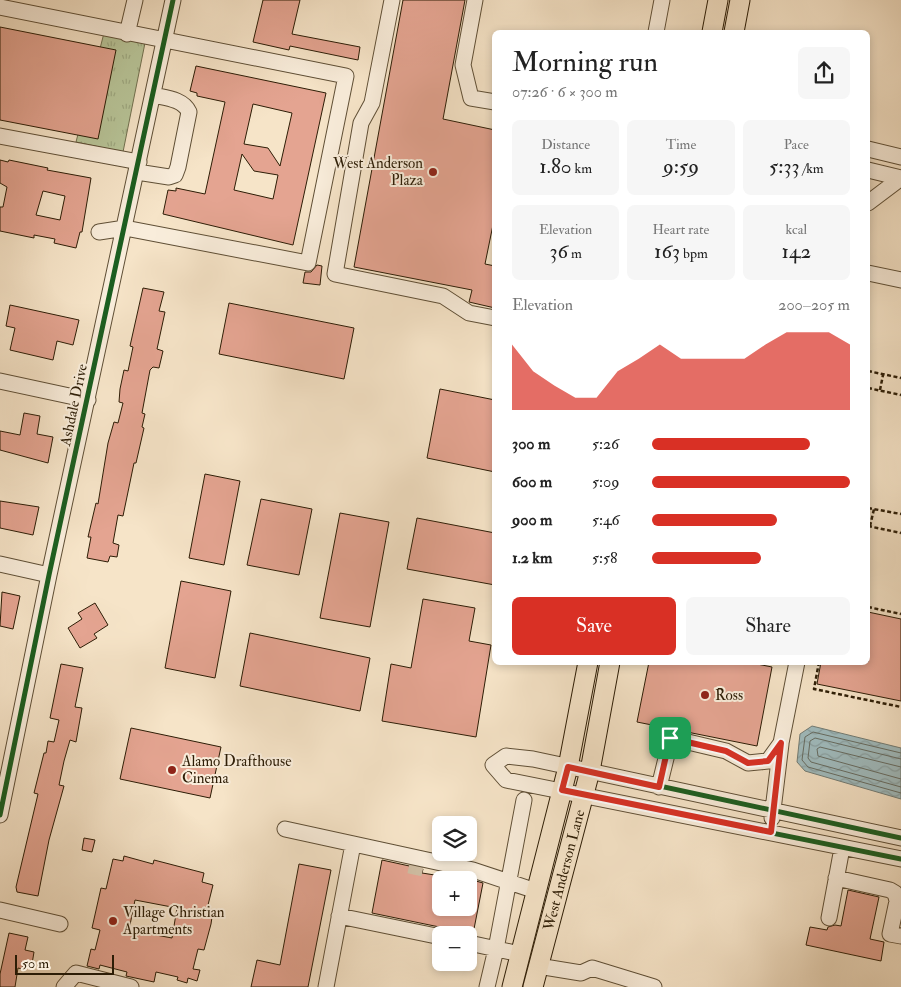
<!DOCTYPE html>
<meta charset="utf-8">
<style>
:root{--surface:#fff;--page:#f6f6f6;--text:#222;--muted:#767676;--accent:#d93025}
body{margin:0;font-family:"IM FELL Double Pica",serif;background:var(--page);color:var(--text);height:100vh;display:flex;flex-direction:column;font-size:19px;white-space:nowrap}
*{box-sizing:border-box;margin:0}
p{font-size:16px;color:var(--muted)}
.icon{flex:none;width:28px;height:28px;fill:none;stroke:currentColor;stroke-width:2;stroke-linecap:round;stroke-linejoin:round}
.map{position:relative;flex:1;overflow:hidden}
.drawer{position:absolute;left:492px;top:30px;width:378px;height:635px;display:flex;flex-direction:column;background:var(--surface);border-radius:8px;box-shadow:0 2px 8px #0003}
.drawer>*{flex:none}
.controls{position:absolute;left:432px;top:816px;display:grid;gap:10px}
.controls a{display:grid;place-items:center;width:45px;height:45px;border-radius:8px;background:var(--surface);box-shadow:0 2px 8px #0003;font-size:25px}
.scale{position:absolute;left:15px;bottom:12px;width:99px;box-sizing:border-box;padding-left:5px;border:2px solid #2d1d06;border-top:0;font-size:14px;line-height:18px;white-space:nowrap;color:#2d1d06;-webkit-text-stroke:4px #f9eddb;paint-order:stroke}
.pin{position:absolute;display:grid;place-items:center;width:42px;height:42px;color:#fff;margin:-21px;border-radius:10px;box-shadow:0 2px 8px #0006}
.round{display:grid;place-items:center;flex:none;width:52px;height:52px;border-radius:8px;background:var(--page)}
.head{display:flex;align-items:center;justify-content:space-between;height:85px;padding:0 20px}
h1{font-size:28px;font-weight:600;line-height:38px}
.metrics{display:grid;grid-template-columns:repeat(3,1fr);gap:8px;height:85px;padding:5px 20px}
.metrics div{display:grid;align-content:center;border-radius:8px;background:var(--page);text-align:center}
.metrics b{font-size:21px;font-weight:600}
.metrics small{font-size:14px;font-weight:400}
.metrics p{font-size:14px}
.chart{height:140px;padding:10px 20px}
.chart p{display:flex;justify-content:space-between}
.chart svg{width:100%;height:90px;margin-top:5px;fill:var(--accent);opacity:.7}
.cta{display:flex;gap:10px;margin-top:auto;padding:10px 20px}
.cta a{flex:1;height:58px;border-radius:8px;background:var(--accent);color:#fff;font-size:20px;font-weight:600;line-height:58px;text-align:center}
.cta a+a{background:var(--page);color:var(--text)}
ul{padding:0 20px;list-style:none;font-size:16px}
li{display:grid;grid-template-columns:80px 60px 1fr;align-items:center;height:38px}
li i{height:12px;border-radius:6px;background:var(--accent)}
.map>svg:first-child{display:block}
.grass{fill:url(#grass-tufts);stroke:#727150}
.water{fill:url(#water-waves);stroke:#727c75}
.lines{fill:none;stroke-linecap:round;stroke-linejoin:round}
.shore{stroke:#666c62;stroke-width:1}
.building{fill:#e4a491;stroke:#2d1d06;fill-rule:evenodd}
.minor-tunnel{stroke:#cebca1;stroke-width:15;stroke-dasharray:15 8;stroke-linecap:butt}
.minor-casing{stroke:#5f4f36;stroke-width:17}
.major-casing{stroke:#2d1d06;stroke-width:21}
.path{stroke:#2d1d06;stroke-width:2.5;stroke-dasharray:4 2.5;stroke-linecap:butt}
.minor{stroke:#f9eddb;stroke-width:15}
.major{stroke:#f6e4c8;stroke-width:19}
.cycleway-casing{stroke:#f9eddb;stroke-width:8}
.cycleway{stroke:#1b5e20;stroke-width:5}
.route-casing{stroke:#fff;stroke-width:10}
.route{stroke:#d93025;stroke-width:6}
.poi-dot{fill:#8f2418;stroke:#f9eddb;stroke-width:2}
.labels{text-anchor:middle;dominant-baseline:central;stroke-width:4;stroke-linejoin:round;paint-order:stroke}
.poi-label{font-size:15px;fill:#2d1d06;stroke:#f9eddb;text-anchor:start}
.street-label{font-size:15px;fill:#2d1d06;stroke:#f9eddb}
</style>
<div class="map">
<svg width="901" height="987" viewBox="0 0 901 987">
<defs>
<pattern id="grass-tufts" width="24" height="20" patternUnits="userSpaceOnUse" patternTransform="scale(1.25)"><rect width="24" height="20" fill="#b8c599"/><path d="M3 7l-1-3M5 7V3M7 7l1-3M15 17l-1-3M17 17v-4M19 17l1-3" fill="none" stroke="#9ea982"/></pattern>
<pattern id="water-waves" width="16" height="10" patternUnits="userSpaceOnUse" patternTransform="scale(1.25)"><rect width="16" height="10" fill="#a0bcbf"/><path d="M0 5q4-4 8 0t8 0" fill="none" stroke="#8aa1a3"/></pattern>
</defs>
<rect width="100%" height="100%" fill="#f6e4c8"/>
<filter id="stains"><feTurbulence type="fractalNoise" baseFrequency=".004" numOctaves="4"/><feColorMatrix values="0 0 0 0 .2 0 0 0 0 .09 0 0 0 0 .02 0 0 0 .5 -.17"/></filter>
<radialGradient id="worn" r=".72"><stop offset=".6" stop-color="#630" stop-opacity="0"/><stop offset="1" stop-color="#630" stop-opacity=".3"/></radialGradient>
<path class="grass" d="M 104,33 L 146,38 L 123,152 L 76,142 Z"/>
<path class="water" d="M 812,726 L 901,748 L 901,799 L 805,771 L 797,762 L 800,734 Z"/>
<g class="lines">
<path class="shore" d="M 901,753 L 813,732 L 805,737 L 802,760 L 808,767 L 901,793
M 901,759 L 815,738 L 810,741 L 808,758 L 811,762 L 901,787
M 901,767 L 820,747 L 817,749 L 818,756 L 901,779"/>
</g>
<path class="building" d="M 263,0 L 300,0 L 292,34 L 360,47 L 358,60 L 290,46 L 289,50 L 253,42 Z
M 403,0 L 465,0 L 443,119 L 495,130 L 495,215 L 485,264 L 495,266 L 495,308 L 469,302 L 472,290 L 354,267 Z
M 0,27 L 116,50 L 98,139 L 0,120 Z
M 196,66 L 326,93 L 293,245 L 163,214 L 168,190 L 176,191 L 176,188 L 205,194 L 225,102 L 197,96 L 197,93 L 190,91 ZM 253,104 L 292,113 L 280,166 L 268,148 L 244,144 ZM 242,154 L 254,171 L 278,175 L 273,199 L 234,190 Z
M 0,160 L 8,162 L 9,160 L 48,168 L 47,170 L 91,178 L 82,232 L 80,232 L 76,248 L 54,243 L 55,239 L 34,235 L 34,238 L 0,231 L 0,207 L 3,207 L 7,187 L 0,183 ZM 43,191 L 65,196 L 60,220 L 36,215 Z
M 317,265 L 322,266 L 320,285 L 303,283 L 305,272 L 311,272 Z
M 143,288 L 164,292 L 159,311 L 165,312 L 157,349 L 163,351 L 159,368 L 153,367 L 150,370 L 142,413 L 145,414 L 142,427 L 144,428 L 136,463 L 134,463 L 123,516 L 118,515 L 113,543 L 119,545 L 117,557 L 110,556 L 108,562 L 87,558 L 91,537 L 88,537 L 96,503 L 98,504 L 108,443 L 114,422 L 118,423 L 123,403 L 119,402 L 120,389 L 124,370 L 128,371 L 133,347 L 130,346 Z
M 229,303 L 354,328 L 344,379 L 219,354 Z
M 10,305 L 79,320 L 73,345 L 57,341 L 53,360 L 10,350 L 15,328 L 6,326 Z
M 440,389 L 495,400 L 495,472 L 427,458 Z
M 24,413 L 40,416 L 37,434 L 53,437 L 48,463 L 0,450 L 0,431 L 20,435 Z
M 205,474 L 240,481 L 224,565 L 189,558 Z
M 261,499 L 312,509 L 299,575 L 247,565 Z
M 0,501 L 39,507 L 33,535 L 0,528 Z
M 340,513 L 389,522 L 370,627 L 320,618 Z
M 417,518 L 495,533 L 495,585 L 407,569 Z
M 181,581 L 231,591 L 215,678 L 165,668 Z
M 2,592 L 20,596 L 13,629 L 0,626 Z
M 423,599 L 475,608 L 469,641 L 491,645 L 476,737 L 382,721 L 391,664 L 411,668 Z
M 95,603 L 108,625 L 94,634 L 97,638 L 80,648 L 68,628 L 82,619 L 78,613 Z
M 868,612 L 901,619 L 901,701 L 817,684 L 821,662 L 868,662 Z
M 250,633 L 370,658 L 360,711 L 240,686 Z
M 649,662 L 747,662 L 772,667 L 757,746 L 637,722 Z
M 61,664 L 83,668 L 75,707 L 82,708 L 76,742 L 70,740 L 64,761 L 59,785 L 64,786 L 49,840 L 38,896 L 17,892 L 16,887 L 38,794 L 34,793 L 44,753 L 46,753 L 48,741 L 54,742 L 59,720 L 50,718 Z
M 131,728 L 221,747 L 210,798 L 120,779 Z
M 84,838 L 95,840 L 92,852 L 82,850 Z
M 124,856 L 153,864 L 154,860 L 204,873 L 202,882 L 213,885 L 207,909 L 213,910 L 211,924 L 204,950 L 198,949 L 193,969 L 200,970 L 197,981 L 188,978 L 187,983 L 177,980 L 178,977 L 156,972 L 154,982 L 126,976 L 127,972 L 100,965 L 99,969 L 87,966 L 91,949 L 95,950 L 100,930 L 92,928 L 101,888 L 106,889 L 113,859 L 123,861 ZM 135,900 L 177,908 L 172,938 L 129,930 Z
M 382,860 L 423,869 L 422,873 L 441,876 L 441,908 L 469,908 L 469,879 L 483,883 L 473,934 L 372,913 Z
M 299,864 L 331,870 L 308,987 L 251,987 L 257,960 L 280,965 Z
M 848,890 L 879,897 L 870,939 L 884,942 L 881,961 L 806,945 L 810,927 L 827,930 L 828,927 L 835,925 L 841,926 Z
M 9,933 L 28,937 L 25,950 L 34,952 L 32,964 L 24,962 L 22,969 L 18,968 L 15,987 L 0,987 L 0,974 Z"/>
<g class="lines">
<path class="minor-tunnel" d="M 409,866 L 423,869"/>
<defs>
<path id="minor" d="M 392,0 L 372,103 L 361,123 L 335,274 L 443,296 L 469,313 L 495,318
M 475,0 L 463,65 L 471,98 L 495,102
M 0,7 L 346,76 L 308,263 L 125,228 L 99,232
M 656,32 L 662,0
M 127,34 L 135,0
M 0,136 L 139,162
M 868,149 L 901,157
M 868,170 L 901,178
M 137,172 L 169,177 L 175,175 L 178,167 L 189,112 C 183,99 166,98 153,95
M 868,203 L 901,178
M 868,273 L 901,280
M 0,381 L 88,400
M 0,564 L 49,575
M 659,787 L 671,738 L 726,751 L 748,763 L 768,761 L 781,743 L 797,662
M 0,815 L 49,575 L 173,0
M 772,818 L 781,744
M 285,829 L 473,870 L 536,891
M 901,838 L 533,759 L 506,756 L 493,765 L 506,780 L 901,859
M 836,878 L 890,890 L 895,893 L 897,901 L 890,934 L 901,936
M 0,910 L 60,924
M 339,916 L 441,937
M 829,918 L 842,848
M 469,943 L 520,954
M 538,966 L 581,973 L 592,968 L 654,987
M 64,987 L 76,973 L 131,987
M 326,987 L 353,844
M 487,987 L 496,949 L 524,800"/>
<g id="major">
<path d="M 712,32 L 718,0"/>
<path d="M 734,32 L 740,0"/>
<path d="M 512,987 L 568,767 L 588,662"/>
<path id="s1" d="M 533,987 L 590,771 L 610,662"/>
</g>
</defs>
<use href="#minor" class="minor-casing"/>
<use href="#major" class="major-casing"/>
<path class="path" d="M 868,371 L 901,378
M 868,388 L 901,395
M 880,390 L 883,375
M 868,508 L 901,514
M 868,526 L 901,533
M 870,526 L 874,509
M 868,607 L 901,614
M 773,662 L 774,663
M 819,662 L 814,689 L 901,707"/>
<use href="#minor" class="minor"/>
<use href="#major" class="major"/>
<defs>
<path id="cycleway" d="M 590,771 L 901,838
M 584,795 L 901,859
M 0,815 L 49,575 L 173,0"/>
</defs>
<use href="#cycleway" class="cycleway-casing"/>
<use href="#cycleway" class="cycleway"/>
</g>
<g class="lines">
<defs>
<path id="route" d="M 670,738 L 726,751 L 748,763 L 768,761 L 781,743 L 771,832 L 562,790 L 568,767 L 659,787 Z"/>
</defs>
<use href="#route" class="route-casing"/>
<use href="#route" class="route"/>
</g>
<g class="poi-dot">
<circle cx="433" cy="172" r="5"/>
<circle cx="705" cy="695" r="5"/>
<circle cx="172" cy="770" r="5"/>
<circle cx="113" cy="921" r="5"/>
</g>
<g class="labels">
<g class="poi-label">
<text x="423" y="163" text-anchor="end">West Anderson<tspan x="423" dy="17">Plaza</tspan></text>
<text x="715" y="695">Ross</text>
<text x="182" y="761">Alamo Drafthouse<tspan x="182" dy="17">Cinema</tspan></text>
<text x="123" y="912">Village Christian<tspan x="123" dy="17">Apartments</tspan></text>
</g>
<g class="street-label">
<text transform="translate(74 405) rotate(-78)">Ashdale Drive</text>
<text stroke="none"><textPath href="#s1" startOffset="121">West Anderson Lane</textPath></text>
</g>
</g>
<rect width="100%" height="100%" filter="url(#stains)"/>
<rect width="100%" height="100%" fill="url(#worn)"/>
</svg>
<div class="controls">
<a><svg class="icon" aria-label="layers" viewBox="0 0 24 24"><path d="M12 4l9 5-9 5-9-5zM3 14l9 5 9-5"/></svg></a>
<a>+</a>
<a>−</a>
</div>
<div class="scale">50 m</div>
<div class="pin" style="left:670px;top:738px;background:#1e9e55"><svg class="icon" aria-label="arrive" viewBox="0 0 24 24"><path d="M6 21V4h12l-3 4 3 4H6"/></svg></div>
<section class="drawer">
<div class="head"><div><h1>Morning run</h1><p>07:26 · 6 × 300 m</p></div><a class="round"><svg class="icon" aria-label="share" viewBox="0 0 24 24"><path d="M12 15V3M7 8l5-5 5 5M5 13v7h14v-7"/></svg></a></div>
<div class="metrics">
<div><p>Distance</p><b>1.80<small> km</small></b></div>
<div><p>Time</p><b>9:59</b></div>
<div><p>Pace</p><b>5:33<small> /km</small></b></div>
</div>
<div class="metrics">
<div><p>Elevation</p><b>36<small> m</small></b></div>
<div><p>Heart rate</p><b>163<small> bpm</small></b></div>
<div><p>kcal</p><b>142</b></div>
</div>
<div class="chart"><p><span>Elevation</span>200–205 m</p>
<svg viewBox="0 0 160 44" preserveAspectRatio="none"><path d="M0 44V12L10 25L20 32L30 38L40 38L50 25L60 19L70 12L80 19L90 19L100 19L110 19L120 12L130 6L140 6L150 6L160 12V44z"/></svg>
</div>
<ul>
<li><b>300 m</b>5:26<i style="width:80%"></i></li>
<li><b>600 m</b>5:09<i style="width:100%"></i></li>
<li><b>900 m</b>5:46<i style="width:63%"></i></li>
<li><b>1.2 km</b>5:58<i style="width:55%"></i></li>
</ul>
<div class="cta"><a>Save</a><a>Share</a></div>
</section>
</div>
